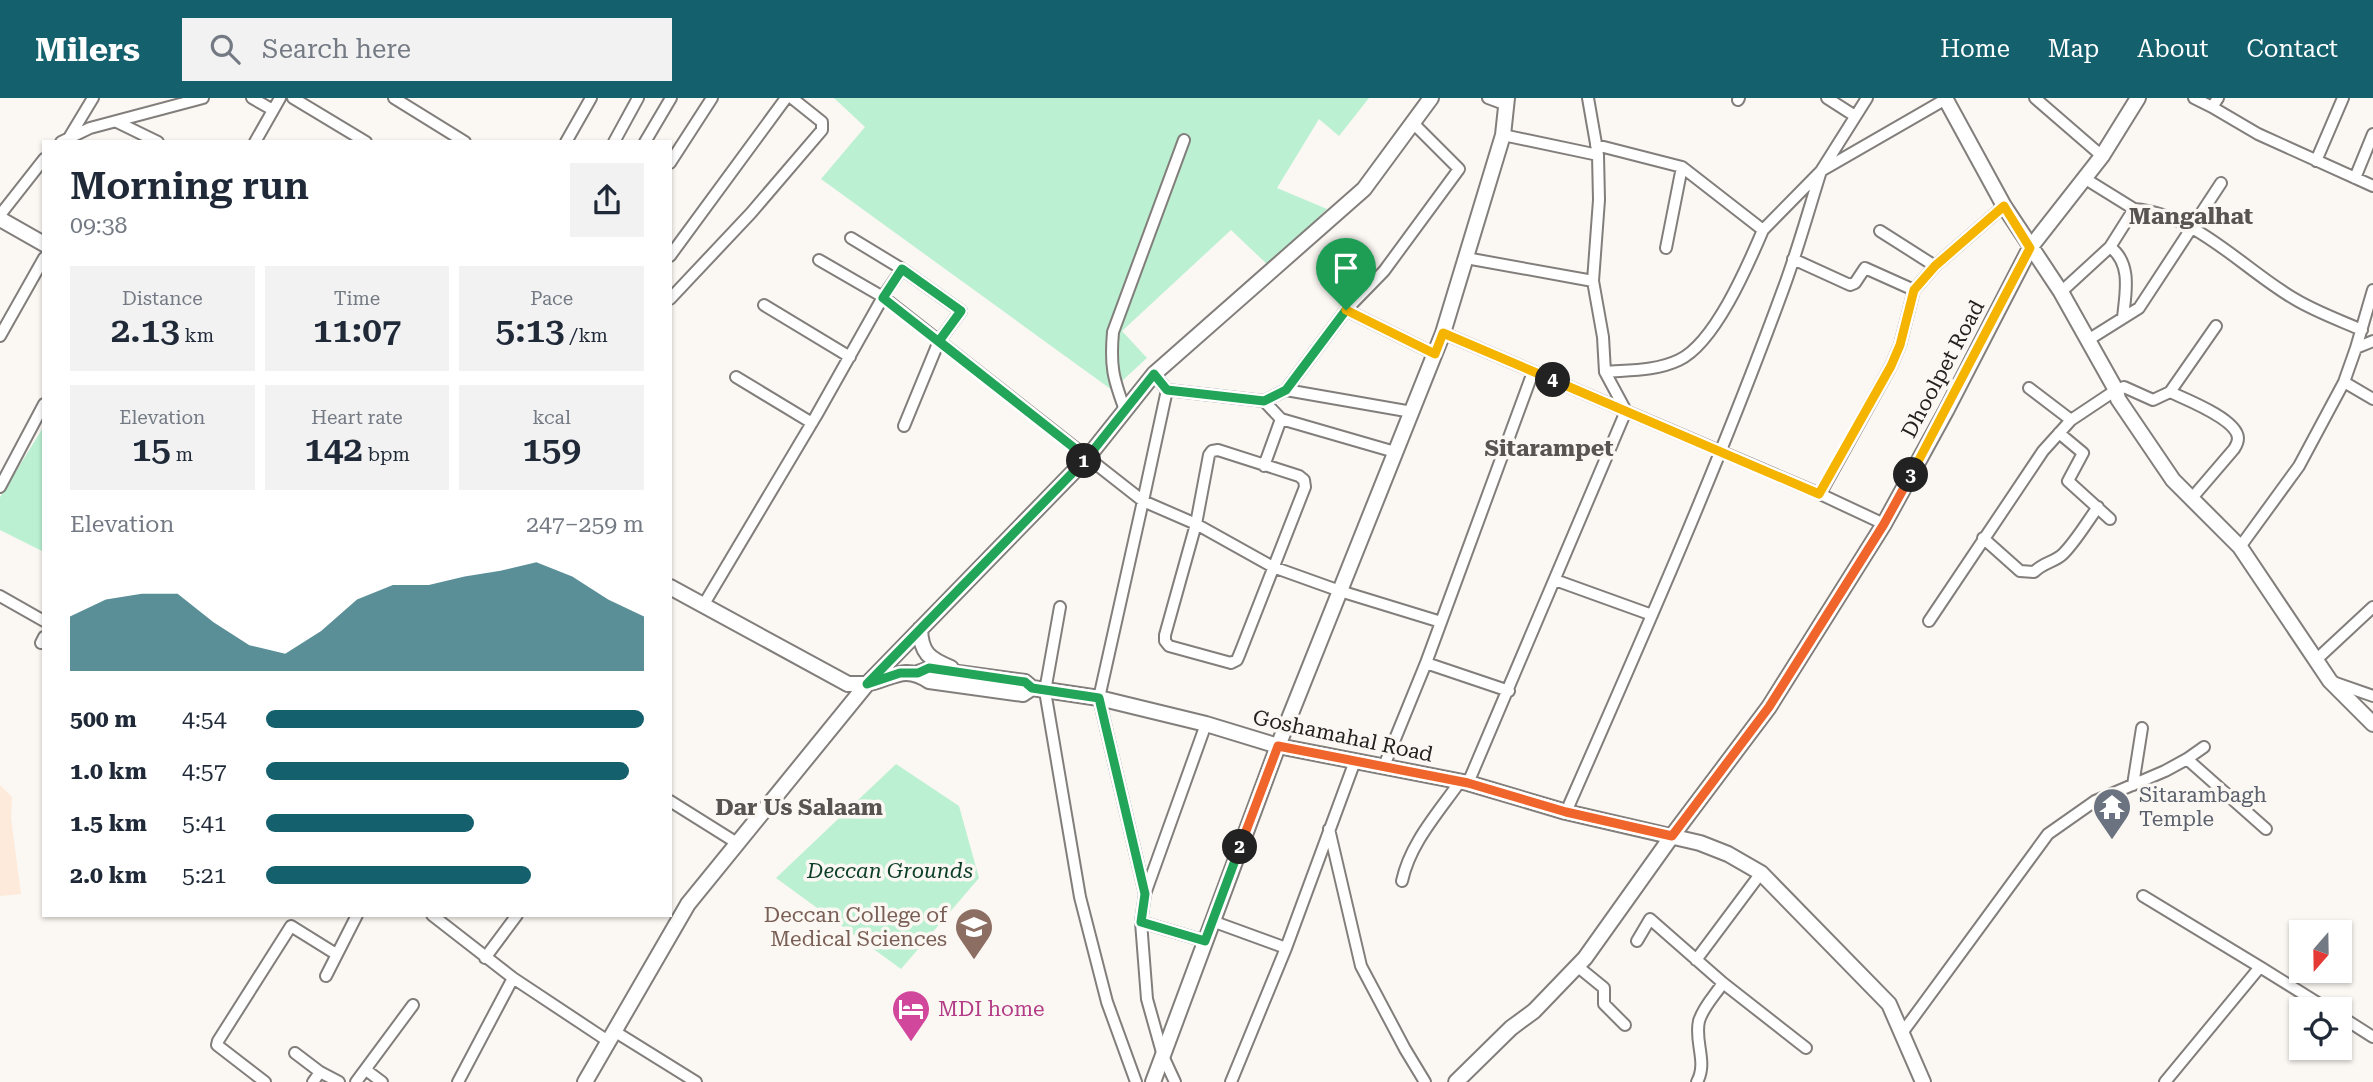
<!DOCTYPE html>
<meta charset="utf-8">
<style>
:root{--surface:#fff;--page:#f2f2f3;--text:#1f2937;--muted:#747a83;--accent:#15606d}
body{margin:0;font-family:"Roboto Serif",serif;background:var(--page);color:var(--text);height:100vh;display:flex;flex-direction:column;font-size:26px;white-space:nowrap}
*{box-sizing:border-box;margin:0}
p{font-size:23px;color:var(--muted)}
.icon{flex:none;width:38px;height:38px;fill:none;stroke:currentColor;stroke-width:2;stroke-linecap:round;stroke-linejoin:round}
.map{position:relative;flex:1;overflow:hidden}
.details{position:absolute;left:42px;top:42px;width:630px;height:777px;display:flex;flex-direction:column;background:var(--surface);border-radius:0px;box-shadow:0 2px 5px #0004}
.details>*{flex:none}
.needle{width:46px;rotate:200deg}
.fabs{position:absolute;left:2289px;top:822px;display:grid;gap:14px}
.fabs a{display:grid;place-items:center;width:63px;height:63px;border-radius:0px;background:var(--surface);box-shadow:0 2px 5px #0004;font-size:35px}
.pin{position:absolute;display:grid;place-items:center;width:60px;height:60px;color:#fff;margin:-72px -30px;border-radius:50% 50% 50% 0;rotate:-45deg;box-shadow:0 0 7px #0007}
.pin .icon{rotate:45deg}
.km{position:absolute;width:35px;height:35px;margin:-18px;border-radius:50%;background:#222;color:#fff;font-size:19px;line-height:35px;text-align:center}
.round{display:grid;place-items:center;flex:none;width:74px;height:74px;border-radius:0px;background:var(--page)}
.overview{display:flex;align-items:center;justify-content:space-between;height:119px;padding:0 28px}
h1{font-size:38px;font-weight:600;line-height:52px}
.stats{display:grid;grid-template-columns:repeat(3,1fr);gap:10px;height:119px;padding:7px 28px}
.stats div{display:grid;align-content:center;border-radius:0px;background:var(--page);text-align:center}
.stats b{font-size:35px;font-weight:600}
.stats small{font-size:19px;font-weight:400}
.stats p{font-size:19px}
.chart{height:196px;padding:14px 28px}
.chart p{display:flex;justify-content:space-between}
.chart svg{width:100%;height:126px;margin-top:7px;fill:var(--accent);opacity:.7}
ul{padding:0 28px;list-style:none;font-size:23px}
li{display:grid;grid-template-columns:112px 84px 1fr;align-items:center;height:52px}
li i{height:18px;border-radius:9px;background:var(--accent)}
header{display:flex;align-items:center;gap:42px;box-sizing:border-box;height:98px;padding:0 35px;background:var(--accent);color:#fff}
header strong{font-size:33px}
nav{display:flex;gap:38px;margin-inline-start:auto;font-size:24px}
.search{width:490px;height:63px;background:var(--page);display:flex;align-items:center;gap:18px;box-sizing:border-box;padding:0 24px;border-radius:0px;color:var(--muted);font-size:26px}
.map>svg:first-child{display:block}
.commercial{fill:#feeada}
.green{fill:#bbf1d2}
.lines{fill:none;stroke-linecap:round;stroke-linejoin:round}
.street-casing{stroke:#827e7b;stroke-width:14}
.secondary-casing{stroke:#827e7b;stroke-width:18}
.street{stroke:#fff;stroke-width:10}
.secondary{stroke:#fff;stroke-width:14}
.split-1-casing{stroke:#fff;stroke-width:14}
.split-2-casing{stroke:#fff;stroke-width:14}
.split-3-casing{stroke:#fff;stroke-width:14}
.split-4-casing{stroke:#fff;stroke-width:14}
.split-5-casing{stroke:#fff;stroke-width:14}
.split-1{stroke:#22a559;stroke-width:9}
.split-2{stroke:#22a559;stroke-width:9}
.split-3{stroke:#f0652b;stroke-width:9}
.split-4{stroke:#f5b400;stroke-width:9}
.split-5{stroke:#f5b400;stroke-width:9}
.labels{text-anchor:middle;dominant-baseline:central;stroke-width:7;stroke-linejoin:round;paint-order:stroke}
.street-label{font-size:21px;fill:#22211f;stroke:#fbf7f3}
.worship-label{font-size:21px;fill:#5b616d;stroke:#fbf7f3;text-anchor:start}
.park-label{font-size:21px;font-style:italic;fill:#0a3e27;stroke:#fbf7f3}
.education-label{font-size:21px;fill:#785e54;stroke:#fbf7f3;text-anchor:end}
.hotel-label{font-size:21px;fill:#b23c85;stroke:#fbf7f3;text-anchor:start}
.neighbourhood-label{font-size:23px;font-weight:bold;fill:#575451;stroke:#fbf7f3}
</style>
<header>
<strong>Milers</strong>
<div class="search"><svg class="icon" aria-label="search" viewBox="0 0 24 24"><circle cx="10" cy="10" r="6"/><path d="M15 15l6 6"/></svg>Search here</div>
<nav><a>Home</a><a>Map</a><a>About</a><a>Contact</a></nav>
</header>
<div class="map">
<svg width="2373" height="984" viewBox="0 0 2373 984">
<rect width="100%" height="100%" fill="#fbf7f3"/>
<path class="commercial" d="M 0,687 L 12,699 L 11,720 L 21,796 L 0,798 Z"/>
<path class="green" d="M 834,0 L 1369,0 L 1339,38 L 1319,21 L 1277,90 L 1327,111 L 1269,168 L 1231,132 L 1122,233 L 1147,260 L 1112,292 L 821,81 L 865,29 Z
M 44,328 L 44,449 L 42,453 L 0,432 L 0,399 Z
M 896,666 L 959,708 L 979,780 L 901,871 L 776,780 Z"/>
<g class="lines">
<defs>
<path id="street" d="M 252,0 L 273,12
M 293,0 L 366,44
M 394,0 L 465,44
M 1488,0 L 1507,7
M 1827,0 L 1855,18
M 2035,0 L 2102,58
M 2194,0 L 2212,9
M 2218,0 L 2212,9 L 2258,36 L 2373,88
M 1738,2 L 1739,0
M 117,24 L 158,44
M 1503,37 L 1598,57
M 70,38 L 93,0
M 61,44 L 90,30 L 203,0
M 255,44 L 280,0
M 566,44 L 591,0
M 614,44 L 638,0
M 645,44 L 671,0
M 1596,47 L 1682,69 L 1763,132 C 1748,167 1715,245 1679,262 C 1656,273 1630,272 1605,274
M 2316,63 L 2343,0
M 670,65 L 712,0
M 2084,80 L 2134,111
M 2355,80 L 2373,36
M 0,117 L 44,61
M 1763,132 L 1821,73 L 1867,0
M 1880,133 L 1935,168
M 851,140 L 902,171 L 961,213 L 939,243 L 904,328
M 2110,149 C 2133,166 2125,197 2123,220
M 1666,150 L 1682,69
M 670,158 L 786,0
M 1466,160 L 1593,183
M 1793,161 L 1850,187 L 1855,185 L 1865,170 L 1914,192
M 819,162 L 883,199 L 1143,403 L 1167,292 L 1154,276
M 2061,194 L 2110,149 L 2134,111 C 2196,116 2242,170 2293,200 C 2314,213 2339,222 2362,232
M 670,201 L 751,115 L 822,32 L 822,24 L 792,0
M 764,207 L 850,259
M 1346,212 L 1435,256
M 1443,235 L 1820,396 L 1884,426
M 0,238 L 44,160
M 2088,242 L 2139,210 L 2221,85
M 2356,250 L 2373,192
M 736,279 L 812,325
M 2344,284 L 2373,301
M 2029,290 L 2071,322
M 1167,292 L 1264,303 L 1286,292 L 1346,212 L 1384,173 L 1459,71 L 1413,25
M 1286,292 L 1412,314
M 2170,294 C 2185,301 2237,321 2238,340 C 2238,343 2236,348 2234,351 L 2192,400
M 1264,303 L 1281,321 L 1264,368
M 1125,312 C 1113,280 1110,268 1113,234 L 1184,42
M 1281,321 L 1395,354
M 2059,335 L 2083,355 L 2068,383 L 2110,421
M 1218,352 L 1299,378 L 1304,382 L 1305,389 L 1240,555 L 1237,562 L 1231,565 L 1169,548 L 1165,543 L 1165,537 L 1196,426 L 1209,357 L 1212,353 Z
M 0,389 L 44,306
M 1820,396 L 1891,268 L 1900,247 L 1914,192 L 1935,168 L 2004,108
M 1983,440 L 2020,473 L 2034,474 C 2044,464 2055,464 2063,456 C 2076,443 2087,424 2098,409
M 2240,449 L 2299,368 L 2344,284 L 2356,250 L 2373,243
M 1555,482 L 1652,517
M 0,498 L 44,523
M 704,506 L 816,318 L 883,199 L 902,171
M 1060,509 L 1045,593 L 1080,799 L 1107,904 L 1136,984
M 1929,523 L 2043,353 L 2071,322 L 2116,292 L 2124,289 L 2153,302 L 2170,294 L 2216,228
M 41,545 L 44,539
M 2317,561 L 2373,509
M 1426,565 L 1509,593
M 2333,584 L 2373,598
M 1206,626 L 1145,796 L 1099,600 L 1143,403 L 1196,426 L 1273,469 L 1340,493 L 1441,524
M 2187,661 L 2266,731
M 1384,668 L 1426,565 L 1533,274
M 1468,685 L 1626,313 L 1605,274 L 1603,239 L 1593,183 L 1599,102 L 1598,57 L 1588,0
M 2133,687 L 2142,630
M 670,703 L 737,745
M 1566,714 C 1642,541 1719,367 1784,189 C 1798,151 1809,111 1821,73 L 1946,1
M 1329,731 L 1361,868 L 1405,951 L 1425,984
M 1402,783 C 1410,746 1437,716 1459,685
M 1145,796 L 1141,824 L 1205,843
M 2143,798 L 2260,869
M 432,817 L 513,880 L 608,943
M 1212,823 L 1286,850
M 1141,824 L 1147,901 L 1163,958 L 1175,984
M 1637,843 L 1650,821 L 1723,885 L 1806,950
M 485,860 L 517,817
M 1696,862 L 1761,775
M 1577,868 L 1604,890 L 1604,906 L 1625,927
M 326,878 L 357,817
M 2340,918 L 2373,939
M 614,933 L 696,984
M 1902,935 L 2048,736 L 2095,703 L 2165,673 L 2187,661 L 2204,649
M 295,955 L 320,974
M 366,972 L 382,984
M 265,984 L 217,947 L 218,943 L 291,828 L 336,856
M 313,984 L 320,974 L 339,984
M 356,984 L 413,907
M 458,984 L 513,880
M 1231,984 L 1286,850 L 1355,663
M 1697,984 C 1708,964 1694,944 1699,923 C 1703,909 1715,897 1723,885
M 2165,984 L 2260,869 L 2329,912"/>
<path id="secondary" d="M 1945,0 L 2004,108 L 2061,194 L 2116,292 L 2118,301 L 2173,382 L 2240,449 L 2330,583 L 2373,626
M 0,121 L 44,146
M 670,489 L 848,586 C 854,586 860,586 865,586 C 891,582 903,565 929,583 L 1023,596 L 1032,590 L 1099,600 L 1206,626 L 1278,648 L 1468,685 L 1566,714 L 1700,745 L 1728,756 L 1761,775 L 1889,906 L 1923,984
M 920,531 C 921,555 929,561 951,570
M 918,575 L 929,571 L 1025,584 L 1032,590
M 585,984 L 688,806 L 867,586 L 1087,360 L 1154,276 L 1364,91 L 1431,0
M 1153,984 L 1278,648 L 1443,235 L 1503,37 L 1507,0
M 1456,984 L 1511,930 L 1534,913 L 1585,860 L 1672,738 L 1769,609 L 1884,426 L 1946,313 L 2030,150 L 2102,58 L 2138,0"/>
</defs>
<use href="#street" class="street-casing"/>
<use href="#secondary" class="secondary-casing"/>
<use href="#street" class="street"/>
<use href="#secondary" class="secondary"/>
</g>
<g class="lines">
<defs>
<path id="split-1" d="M 1084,363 L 1087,360 L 939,243 L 961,213 L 902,171 L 883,200 L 1087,360 L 1154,276 L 1167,292 L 1264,303 L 1286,292 L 1346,212"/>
<path id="split-2" d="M 1084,363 L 867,586 L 900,575 L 918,575 L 929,570 L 1025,584 L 1032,590 L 1099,600 L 1145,796 L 1141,824 L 1205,843 L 1240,749"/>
<path id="split-3" d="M 1240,749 L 1278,648 L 1468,685 L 1566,714 L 1672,738 L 1769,609 L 1884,426 L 1911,377"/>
<path id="split-4" d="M 1553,282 L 1819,396 L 1891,268 L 1900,247 L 1914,192 L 1935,168 L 2004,108 L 2030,150 L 1911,377"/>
<path id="split-5" d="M 1346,212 L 1435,256 L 1443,235 L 1553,282"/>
</defs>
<use href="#split-1" class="split-1-casing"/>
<use href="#split-2" class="split-2-casing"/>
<use href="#split-3" class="split-3-casing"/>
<use href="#split-4" class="split-4-casing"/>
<use href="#split-5" class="split-5-casing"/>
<use href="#split-1" class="split-1"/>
<use href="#split-2" class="split-2"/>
<use href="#split-3" class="split-3"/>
<use href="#split-4" class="split-4"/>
<use href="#split-5" class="split-5"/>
</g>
<defs>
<symbol id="temple-pin" viewBox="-11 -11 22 30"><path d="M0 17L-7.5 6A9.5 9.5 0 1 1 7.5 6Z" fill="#6b7280" stroke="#fbf7f3"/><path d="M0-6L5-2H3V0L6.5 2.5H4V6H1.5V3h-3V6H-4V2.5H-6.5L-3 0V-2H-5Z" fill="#fff"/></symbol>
<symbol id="university-pin" viewBox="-11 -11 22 30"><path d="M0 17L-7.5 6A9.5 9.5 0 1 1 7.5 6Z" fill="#8d6e63" stroke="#fbf7f3"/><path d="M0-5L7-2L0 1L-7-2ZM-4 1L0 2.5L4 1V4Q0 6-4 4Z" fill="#fff"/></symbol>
<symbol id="hotel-pin" viewBox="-11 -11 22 30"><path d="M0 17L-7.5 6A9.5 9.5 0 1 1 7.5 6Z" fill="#d1479c" stroke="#fbf7f3"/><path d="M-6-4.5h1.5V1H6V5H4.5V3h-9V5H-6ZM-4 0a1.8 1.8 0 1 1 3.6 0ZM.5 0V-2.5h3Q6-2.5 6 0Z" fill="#fff"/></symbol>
</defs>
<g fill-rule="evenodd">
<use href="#temple-pin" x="2090" y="687" width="44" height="60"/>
<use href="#university-pin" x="952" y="807" width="44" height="60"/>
<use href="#hotel-pin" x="889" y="889" width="44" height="60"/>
</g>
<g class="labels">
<g class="street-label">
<text transform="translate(1943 271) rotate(-62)">Dhoolpet Road</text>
<text transform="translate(1343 638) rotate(12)">Goshamahal Road</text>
</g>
<g class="worship-label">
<text x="2139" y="697">Sitarambagh<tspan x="2139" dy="24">Temple</tspan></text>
</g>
<g class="park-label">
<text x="890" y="773">Deccan Grounds</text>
</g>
<g class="education-label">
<text x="947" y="817">Deccan College of<tspan x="947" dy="24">Medical Sciences</tspan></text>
</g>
<g class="hotel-label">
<text x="938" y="911">MDI home</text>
</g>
<g class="neighbourhood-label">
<text x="2191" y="118">Mangalhat</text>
<text x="1549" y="350">Sitarampet</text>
<text x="799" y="709">Dar Us Salaam</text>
</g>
</g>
</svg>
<div class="fabs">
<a><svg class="needle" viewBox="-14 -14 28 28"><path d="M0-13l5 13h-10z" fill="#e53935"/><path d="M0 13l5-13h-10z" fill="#747a83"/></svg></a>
<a><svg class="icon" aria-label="locate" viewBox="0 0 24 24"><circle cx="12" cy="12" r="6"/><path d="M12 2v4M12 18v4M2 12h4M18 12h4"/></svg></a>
</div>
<div class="pin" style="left:1346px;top:212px;background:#1e9e55"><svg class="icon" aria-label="arrive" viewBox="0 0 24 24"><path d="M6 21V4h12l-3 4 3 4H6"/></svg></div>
<b class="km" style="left:1084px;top:363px">1</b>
<b class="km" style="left:1240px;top:749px">2</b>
<b class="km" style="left:1911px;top:377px">3</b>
<b class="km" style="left:1553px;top:282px">4</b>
<section class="details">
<div class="overview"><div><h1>Morning run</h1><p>09:38</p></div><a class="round"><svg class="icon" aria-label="share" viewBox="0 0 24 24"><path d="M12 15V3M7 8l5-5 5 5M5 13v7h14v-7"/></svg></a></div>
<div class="stats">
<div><p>Distance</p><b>2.13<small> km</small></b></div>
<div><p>Time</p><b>11:07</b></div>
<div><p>Pace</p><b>5:13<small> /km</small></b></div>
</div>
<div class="stats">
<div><p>Elevation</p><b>15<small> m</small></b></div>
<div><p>Heart rate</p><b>142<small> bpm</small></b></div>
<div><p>kcal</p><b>159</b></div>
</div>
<div class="chart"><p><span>Elevation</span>247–259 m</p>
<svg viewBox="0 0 160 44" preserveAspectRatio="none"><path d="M0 44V25L10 19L20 17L30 17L40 27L50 35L60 38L70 30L80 19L90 14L100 14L110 11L120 9L130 6L140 11L150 19L160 25V44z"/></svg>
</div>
<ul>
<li><b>500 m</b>4:54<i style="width:100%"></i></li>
<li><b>1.0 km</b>4:57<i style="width:96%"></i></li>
<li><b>1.5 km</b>5:41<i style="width:55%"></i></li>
<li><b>2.0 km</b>5:21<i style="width:70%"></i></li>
</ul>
</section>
</div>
